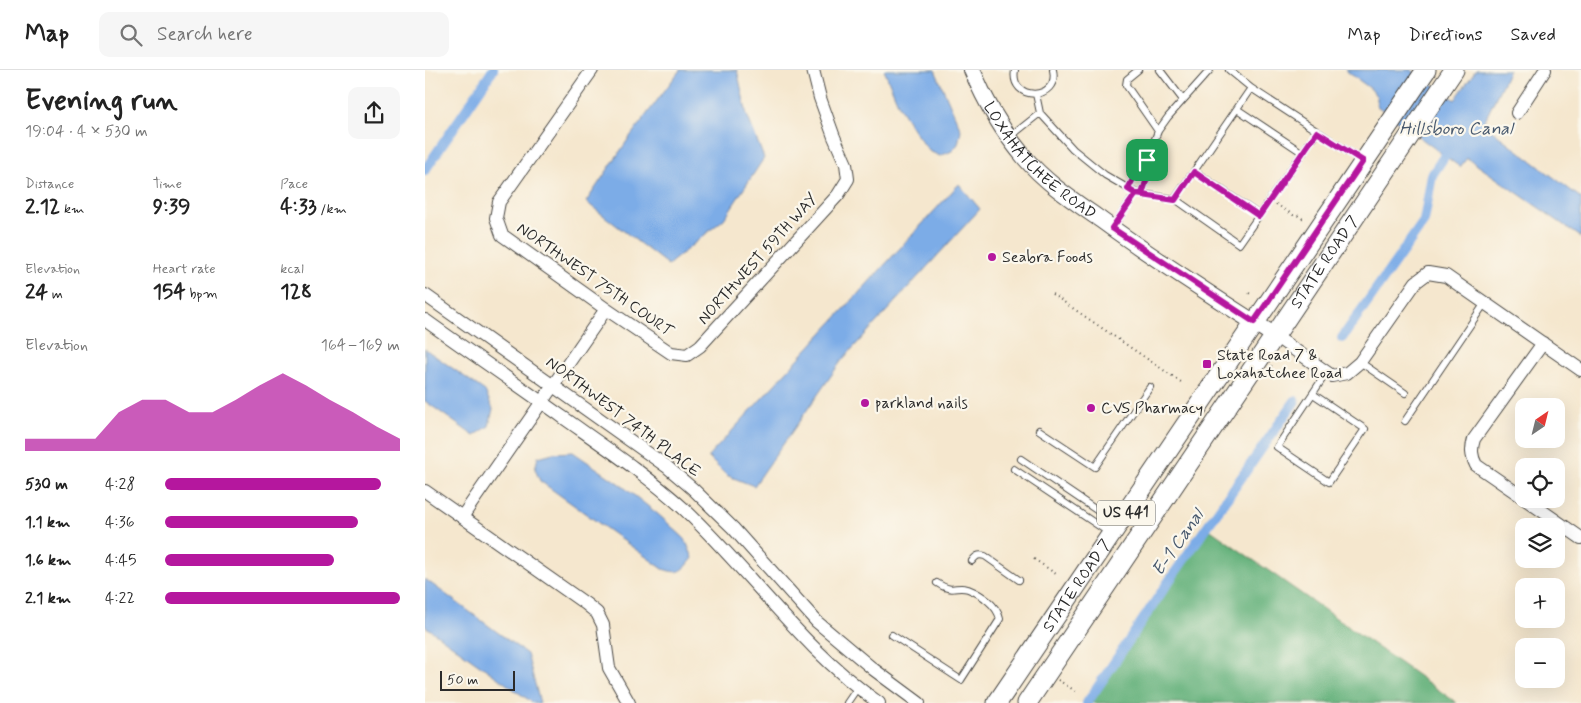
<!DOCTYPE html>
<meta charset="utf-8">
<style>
:root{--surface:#fff;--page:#f6f6f6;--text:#222;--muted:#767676;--line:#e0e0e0;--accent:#b5179e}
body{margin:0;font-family:Mynerve,sans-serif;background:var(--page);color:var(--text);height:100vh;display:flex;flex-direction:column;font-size:19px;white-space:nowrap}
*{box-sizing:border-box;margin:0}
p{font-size:16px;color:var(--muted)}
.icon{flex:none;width:28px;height:28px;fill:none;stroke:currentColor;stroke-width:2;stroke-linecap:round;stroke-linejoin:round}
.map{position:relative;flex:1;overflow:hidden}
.details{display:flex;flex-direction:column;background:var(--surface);width:425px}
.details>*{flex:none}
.needle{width:32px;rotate:35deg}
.buttons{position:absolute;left:1090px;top:328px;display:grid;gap:10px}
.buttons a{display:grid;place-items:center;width:50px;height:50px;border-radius:10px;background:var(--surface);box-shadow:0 5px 20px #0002;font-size:25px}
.scale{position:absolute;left:15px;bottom:12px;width:75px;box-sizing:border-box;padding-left:5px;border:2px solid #2b2b2b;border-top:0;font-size:14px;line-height:18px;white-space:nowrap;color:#2b2b2b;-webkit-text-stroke:4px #fbf7ec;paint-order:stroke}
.pin{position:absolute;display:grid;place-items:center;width:42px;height:42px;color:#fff;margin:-21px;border-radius:10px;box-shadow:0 2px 8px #0006}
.round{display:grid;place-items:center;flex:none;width:52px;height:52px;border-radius:10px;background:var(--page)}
.head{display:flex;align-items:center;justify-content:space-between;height:85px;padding:0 25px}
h1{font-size:28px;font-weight:800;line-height:38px}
.metrics{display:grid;grid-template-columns:repeat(3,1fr);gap:8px;height:85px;padding:5px 25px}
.metrics div{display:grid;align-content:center}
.metrics b{font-size:21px;font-weight:800}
.metrics small{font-size:14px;font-weight:400}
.metrics p{font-size:14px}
.chart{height:140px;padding:10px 25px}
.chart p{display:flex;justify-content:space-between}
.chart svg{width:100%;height:90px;margin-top:5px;fill:var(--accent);opacity:.7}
ul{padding:0 25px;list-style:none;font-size:16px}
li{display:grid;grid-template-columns:80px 60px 1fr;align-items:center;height:38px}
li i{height:12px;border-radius:6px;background:var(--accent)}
header{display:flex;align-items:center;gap:30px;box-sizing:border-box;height:70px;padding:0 25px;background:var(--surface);border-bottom:1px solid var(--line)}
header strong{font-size:24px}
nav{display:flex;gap:28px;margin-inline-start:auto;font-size:18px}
.search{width:350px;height:45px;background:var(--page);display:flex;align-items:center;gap:12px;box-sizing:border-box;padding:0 18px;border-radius:10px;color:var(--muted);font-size:19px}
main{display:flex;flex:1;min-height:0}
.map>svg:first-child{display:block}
.forest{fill:#64b17a;stroke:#486e52}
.water{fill:#7bace7;stroke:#536c89}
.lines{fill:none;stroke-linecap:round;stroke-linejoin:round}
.canal{stroke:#7bace7;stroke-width:10}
.lane-casing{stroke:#494743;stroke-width:8}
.street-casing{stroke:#494743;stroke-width:14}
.secondary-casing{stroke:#494743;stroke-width:18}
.primary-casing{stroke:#494743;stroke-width:21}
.path{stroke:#494743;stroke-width:2;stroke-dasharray:1 4;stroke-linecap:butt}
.lane{stroke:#fff;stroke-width:6}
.street{stroke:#fff;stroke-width:12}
.secondary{stroke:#fff;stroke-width:16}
.primary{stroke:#fff;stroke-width:19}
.route-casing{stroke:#fff;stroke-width:10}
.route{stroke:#b5179e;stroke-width:6}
.poi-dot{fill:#b5179e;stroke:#fbf7ec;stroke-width:2}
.labels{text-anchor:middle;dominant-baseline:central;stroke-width:4.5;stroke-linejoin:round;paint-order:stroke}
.shield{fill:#fbf7ec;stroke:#696865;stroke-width:1}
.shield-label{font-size:15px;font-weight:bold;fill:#2b2b2b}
.street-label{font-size:16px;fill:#2b2b2b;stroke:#fbf7ec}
.poi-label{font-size:16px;fill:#2b2b2b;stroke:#fbf7ec;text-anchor:start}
.water-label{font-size:18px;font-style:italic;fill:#47586d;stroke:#fbf7ec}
</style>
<header>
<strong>Map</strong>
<div class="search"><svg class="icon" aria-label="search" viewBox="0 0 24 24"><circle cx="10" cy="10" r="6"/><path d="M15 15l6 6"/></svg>Search here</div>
<nav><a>Map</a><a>Directions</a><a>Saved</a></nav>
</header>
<main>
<section class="details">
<div class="head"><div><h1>Evening run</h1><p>19:04 · 4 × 530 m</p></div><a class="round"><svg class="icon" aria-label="share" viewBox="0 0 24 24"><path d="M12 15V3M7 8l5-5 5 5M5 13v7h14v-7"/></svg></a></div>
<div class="metrics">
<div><p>Distance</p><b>2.12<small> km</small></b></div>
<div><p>Time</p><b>9:39</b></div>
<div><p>Pace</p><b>4:33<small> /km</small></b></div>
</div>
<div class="metrics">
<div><p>Elevation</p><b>24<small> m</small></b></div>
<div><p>Heart rate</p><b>154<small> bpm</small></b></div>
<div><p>kcal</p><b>128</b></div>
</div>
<div class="chart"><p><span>Elevation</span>164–169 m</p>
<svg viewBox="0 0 160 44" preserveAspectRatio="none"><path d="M0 44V38L10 38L20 38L30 38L40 25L50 19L60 19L70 25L80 25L90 19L100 12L110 6L120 12L130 19L140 25L150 32L160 38V44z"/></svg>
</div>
<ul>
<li><b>530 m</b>4:28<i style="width:92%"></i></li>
<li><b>1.1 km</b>4:36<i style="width:82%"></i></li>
<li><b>1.6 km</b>4:45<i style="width:72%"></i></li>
<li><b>2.1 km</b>4:22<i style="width:100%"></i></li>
</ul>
</section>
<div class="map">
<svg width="1156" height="633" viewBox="0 0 1156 633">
<rect width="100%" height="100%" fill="#fbf7ec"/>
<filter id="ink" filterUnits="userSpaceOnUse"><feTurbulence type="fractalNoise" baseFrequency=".02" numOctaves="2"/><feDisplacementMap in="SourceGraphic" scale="10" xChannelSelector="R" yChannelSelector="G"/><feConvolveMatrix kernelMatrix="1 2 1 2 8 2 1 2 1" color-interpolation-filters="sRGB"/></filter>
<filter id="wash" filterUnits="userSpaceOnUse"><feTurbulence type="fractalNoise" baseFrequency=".0096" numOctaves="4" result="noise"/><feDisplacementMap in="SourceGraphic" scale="20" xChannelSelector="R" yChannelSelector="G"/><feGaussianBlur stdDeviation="1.12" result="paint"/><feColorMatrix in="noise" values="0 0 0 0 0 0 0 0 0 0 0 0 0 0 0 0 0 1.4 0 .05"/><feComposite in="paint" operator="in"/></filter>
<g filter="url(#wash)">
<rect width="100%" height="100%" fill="#f5e7ce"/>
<path class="forest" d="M 780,456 L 1032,633 L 662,633 Z"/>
<path class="water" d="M 255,0 L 312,0 L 322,45 L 339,88 L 299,149 L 243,195 L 161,132 L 204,68 Z
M 459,0 L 510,0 L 536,60 L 533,74 L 527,81 L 515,86 L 504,81 L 492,65 L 475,38 Z
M 920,0 L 986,0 L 1030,30 L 1051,0 L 1084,0 L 1059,52 L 1063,58 L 1156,128 L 1156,167 L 1042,88 L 1035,97 L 952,36 L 952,27 L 946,19 Z
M 534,114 L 555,139 L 417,290 L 329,416 L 301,405 L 283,387 Z
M 0,279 L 60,321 L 68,339 L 64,356 L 49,366 L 0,331 Z
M 148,382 L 196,415 L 234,445 L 260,469 L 268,488 C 258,501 255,505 238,499 L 115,411 L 110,399 L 113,387 L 128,383 Z
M 0,509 L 102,584 L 115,633 L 108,633 L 0,556 Z"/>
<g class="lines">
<path class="canal" d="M 0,100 L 68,0
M 917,268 L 999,151 L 1007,105 L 1026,76
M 662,633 L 744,511 L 870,331"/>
</g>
</g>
<g filter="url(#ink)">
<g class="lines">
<defs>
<path id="lane" d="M 590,0 C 584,32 635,31 628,0
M 713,0 L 702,9 L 701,15 L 733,61
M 735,0 L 758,30
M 804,0 L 826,18
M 611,24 L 615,43
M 812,39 L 878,83
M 585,67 L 615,43 L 648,79 L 680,105 L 711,123 L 750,129 L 826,18 L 936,90
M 722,90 L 733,61 L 743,47 L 785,0
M 769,101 L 834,145
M 703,119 L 717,91 L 722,90 L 726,96 L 717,124
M 750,129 L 814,174 L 892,62
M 688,157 L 711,123
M 935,292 L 980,323
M 888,324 L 940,359 L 904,412 L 852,377 L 902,302
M 980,351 L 1060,233
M 614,360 L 670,397 L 725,317
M 596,389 L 692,454
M 589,399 L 686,464
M 547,491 C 551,486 553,484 560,486 L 594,510
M 467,565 L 536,610 L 575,549 C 572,535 556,524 543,519 C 530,515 529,524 512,513
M 422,633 L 433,617"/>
<path id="street" d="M 167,0 L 74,132 L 71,148 L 77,165 L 181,239 L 246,283 L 262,285 L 275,276 L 413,125 L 423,109 L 421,94 L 409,67 L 395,28 L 388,0
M 1092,43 L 1120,0
M 0,225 L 241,396 L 268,419 L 308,458 L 392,552 L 448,599 L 494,633
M 0,250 C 46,283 93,315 139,348 C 180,377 222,405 259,439 C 326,502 378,580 454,633
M 850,266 L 907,306 L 922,303 L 935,292 L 991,212 L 1003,203 L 1021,206 L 1156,300
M 0,421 L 161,534 L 172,543 L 178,555 L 184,598 L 204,633
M 1099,428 L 1051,395 C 1046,385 1046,379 1049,369 L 1118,273
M 1100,429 L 1156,468
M 37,447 L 181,239"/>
<g id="secondary">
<path id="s1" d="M 547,0 C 560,31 578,62 600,88 C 621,113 649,131 676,150 C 732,191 791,228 850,266"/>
</g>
<g id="primary">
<path id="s2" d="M 572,633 L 1001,0"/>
<path id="s3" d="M 602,633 L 1029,0"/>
</g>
</defs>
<use href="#lane" class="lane-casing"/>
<use href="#street" class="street-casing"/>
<use href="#secondary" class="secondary-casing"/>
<use href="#primary" class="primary-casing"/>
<path class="path" d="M 851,134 L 868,145 L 872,145 L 878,149
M 824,223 L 827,225
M 627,224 L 759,314
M 846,296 L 850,299
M 609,489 L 631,504
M 633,610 L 652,622"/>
<use href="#lane" class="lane"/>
<use href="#street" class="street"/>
<use href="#secondary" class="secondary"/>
<use href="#primary" class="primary"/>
</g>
</g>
<g class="lines" filter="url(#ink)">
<defs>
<path id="route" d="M 722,90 L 726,96 L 717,124 L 711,124 L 687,158 L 829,252 L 938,91 L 892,62 L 834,146 L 769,102 L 750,130 L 711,124 L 703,119 L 717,91 L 722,90"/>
</defs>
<use href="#route" class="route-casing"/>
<use href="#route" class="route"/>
</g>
<g class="poi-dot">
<circle cx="567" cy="187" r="5"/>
<rect x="777" y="289" width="10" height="10" rx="2.5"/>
<circle cx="440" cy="333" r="5"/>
<circle cx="666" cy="338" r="5"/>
</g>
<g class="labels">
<rect class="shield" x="672" y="430.5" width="58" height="25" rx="4"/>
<g class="shield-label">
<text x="701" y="443">US 441</text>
</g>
<g class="street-label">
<text stroke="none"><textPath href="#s1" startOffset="115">LOXAHATCHEE ROAD</textPath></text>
<text transform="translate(333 189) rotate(-48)">NORTHWEST 59TH WAY</text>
<text stroke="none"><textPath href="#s3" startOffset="532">STATE ROAD 7</textPath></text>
<text transform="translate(170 210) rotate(35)">NORTHWEST 75TH COURT</text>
<text transform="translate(198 347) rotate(37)">NORTHWEST 74TH PLACE</text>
<text stroke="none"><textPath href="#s2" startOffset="142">STATE ROAD 7</textPath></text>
</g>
<g class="poi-label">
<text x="577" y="187">Seabra Foods</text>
<text x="792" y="285">State Road 7 &amp;<tspan x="792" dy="18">Loxahatchee Road</tspan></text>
<text x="450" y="333">parkland nails</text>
<text x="676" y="338">CVS Pharmacy</text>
</g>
<g class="water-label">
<text x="1031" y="59">Hillsboro Canal</text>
<text transform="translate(753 473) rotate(-55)">E-1 Canal</text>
</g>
</g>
</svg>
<div class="buttons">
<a><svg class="needle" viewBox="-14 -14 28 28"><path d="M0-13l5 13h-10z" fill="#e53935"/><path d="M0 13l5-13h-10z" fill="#767676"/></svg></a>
<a><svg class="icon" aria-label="locate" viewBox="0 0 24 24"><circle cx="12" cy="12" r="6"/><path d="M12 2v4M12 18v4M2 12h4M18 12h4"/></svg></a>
<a><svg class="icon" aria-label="layers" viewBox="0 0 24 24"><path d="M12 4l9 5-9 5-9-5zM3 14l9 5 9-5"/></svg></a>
<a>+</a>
<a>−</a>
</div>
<div class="scale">50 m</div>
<div class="pin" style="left:722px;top:90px;background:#1e9e55"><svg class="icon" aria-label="arrive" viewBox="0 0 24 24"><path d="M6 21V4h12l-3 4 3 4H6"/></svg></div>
</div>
</main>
